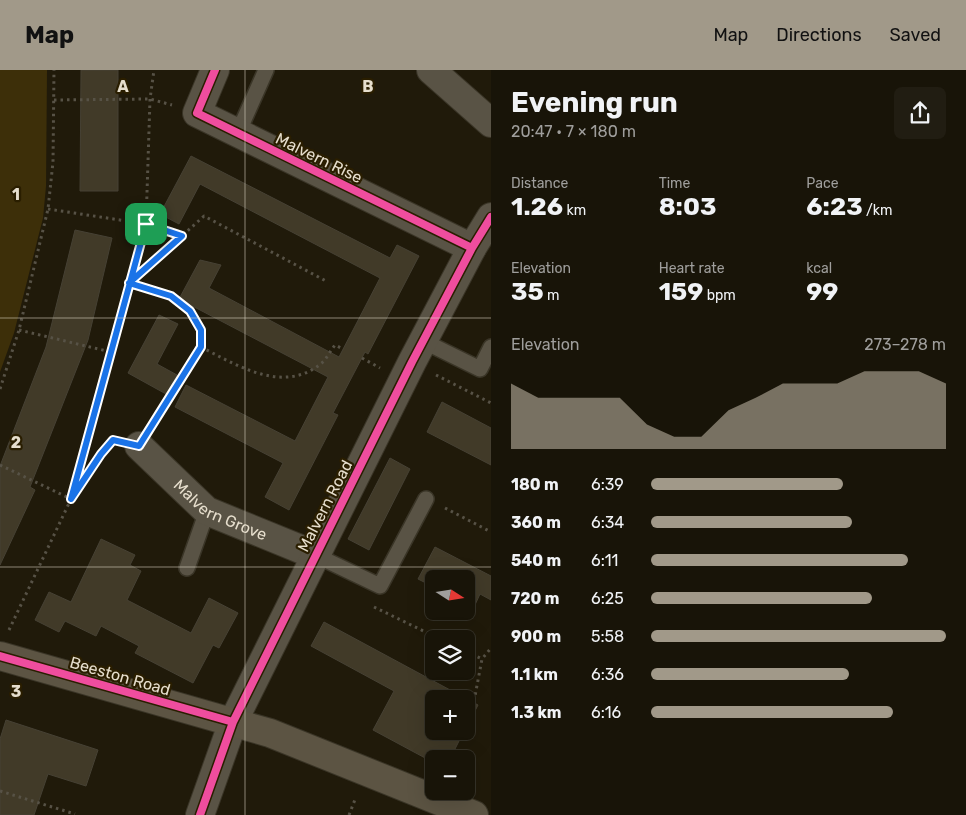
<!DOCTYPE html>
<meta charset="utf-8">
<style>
:root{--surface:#181408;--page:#211d12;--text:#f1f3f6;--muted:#9f9e9c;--line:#363329;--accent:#a19989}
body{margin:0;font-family:Rubik,sans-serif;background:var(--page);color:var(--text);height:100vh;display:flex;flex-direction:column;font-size:19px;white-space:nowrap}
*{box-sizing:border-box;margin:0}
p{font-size:16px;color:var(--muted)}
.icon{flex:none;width:28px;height:28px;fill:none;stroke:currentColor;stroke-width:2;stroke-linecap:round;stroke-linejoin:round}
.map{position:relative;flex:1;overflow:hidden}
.details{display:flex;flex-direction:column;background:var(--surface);width:475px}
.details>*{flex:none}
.needle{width:32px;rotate:102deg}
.fabs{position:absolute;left:425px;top:500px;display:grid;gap:10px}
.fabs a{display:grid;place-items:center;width:50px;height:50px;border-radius:8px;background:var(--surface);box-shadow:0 5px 20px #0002,0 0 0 1px var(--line);font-size:25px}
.pin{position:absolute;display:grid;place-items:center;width:42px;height:42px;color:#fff;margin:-21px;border-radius:10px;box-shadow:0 2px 8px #0006}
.round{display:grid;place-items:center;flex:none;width:52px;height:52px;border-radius:8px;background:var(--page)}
.overview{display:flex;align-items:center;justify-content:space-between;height:85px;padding:0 20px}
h1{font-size:28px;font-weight:700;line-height:38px}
.metrics{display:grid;grid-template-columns:repeat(3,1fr);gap:8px;height:85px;padding:5px 20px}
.metrics div{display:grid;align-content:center}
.metrics b{font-size:25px;font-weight:700}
.metrics small{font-size:14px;font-weight:400}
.metrics p{font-size:14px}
.chart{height:140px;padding:10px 20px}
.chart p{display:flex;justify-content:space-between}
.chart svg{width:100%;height:90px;margin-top:5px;fill:var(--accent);opacity:.7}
ul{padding:0 20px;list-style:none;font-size:16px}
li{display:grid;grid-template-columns:80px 60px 1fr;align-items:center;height:38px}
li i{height:12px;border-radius:6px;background:var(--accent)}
header{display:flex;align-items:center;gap:30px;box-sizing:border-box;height:70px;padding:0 25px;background:var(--accent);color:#111}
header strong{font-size:24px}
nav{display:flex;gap:28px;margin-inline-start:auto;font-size:18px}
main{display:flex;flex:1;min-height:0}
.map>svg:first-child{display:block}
.green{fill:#3d2f09}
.building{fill:#413a28;stroke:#464134}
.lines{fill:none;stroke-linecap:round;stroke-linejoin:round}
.lane-casing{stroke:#3a3527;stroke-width:18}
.street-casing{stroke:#3a3527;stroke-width:30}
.secondary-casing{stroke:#3a3527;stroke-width:30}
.path{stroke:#575246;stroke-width:3;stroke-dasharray:2.5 4;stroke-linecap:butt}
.lane{stroke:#595345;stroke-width:15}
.street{stroke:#595345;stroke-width:28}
.secondary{stroke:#5c5443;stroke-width:28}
.cycleway-casing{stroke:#2a1e00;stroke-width:11}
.cycleway{stroke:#ef4d9e;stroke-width:8}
.route-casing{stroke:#fff;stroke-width:10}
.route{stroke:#1a73e8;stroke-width:6}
.grid{fill:none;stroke:#e6decd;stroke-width:1;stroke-opacity:0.55}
.labels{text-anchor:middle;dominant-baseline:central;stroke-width:4.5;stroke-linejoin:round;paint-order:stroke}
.street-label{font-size:16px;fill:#e6decd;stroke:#2a1e00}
.grid-label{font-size:16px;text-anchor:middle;font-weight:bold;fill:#e6decd;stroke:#2a1e00;stroke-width:4.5;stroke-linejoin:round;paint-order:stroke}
</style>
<header>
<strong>Map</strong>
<nav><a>Map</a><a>Directions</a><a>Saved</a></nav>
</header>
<main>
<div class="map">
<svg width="491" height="745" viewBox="0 0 491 745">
<rect width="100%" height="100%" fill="#201a0a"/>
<path class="green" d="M 0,0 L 47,0 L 46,116 L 43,148 L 14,263 L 0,302 Z"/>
<path class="building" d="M 81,0 L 118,0 L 118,121 L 80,121 Z
M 191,86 L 390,188 L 397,175 L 419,186 L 368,284 L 365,282 L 333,343 L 338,345 L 289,440 L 265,427 L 283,393 L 175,337 L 186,315 L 295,371 L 328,307 L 179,229 L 200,190 L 221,195 L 209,218 L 339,287 L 380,208 L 200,114 L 179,154 L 160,144 Z
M 75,160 L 112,168 L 88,270 L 30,417 L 35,420 L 0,495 L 0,396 L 46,277 Z
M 159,245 L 178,254 L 157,294 L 177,305 L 166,324 L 128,303 Z
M 442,332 L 491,358 L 491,395 L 427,362 Z
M 390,388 L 410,399 L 369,480 L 348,469 Z
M 101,469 L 135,485 L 130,495 L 141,501 L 127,530 L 191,563 L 209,528 L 238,543 L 219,578 L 213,575 L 193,613 L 135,583 L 139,576 L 101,556 L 96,566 L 65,551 L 59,562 L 35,550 L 49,522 L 71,532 Z
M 435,477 L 491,506 L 491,530 L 480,524 L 474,537 L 466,534 L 466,509 L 434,509 L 434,517 L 418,509 Z
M 324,552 L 478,635 L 466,658 L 466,629 L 434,629 L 434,661 L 464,661 L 450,689 L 427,689 L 373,660 L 394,621 L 311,576 Z
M 6,650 L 98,680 L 86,716 L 48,704 L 34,745 L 0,745 L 0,669 Z"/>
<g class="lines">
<defs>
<path id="lane" d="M 238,63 L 266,0
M 423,271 L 480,299 L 491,277
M 315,485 L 380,516 L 426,429
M 187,498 L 207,441"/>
<g id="street">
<path d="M 215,0 L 197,43 L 472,178"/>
<path d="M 431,0 L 491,53"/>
<path id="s1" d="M 139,376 L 207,441 L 315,485"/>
<path d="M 200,745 L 233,652 L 412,292 L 472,178 L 491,147"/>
</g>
<path id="secondary" d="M 0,586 L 270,663 L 474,745"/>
</defs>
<use href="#lane" class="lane-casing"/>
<use href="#street" class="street-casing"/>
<use href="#secondary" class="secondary-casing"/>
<path class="path" d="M 54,30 L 150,29 L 172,35
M 48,139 L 146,154 L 182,166
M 129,213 L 171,226 L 190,241 L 201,260 L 201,277 L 152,355
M 130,213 L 204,146 L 326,211
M 19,260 L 111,282
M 201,277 C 238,296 286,326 324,291 C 328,286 331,280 335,275 L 343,279
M 362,288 L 380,298
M 436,305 L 491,333
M 0,319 L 19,260 L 48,139 L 53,92 L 54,0
M 0,395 L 71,429 L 101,384 L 112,371
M 445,438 L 491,462
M 374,537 L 440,569
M 9,560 L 71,429 L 146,154 L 150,29 L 154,0
M 466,581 L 482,589
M 468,663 L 482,589 L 491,578
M 0,721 L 75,744
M 349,745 L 356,727"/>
<use href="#lane" class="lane"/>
<use href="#street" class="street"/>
<use href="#secondary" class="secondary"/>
<defs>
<path id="cycleway" d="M 215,0 L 197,43 L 472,178
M 0,586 L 233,652
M 200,745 L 233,652 L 412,292 L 472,178 L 491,147"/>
</defs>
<use href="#cycleway" class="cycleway-casing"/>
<use href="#cycleway" class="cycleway"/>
</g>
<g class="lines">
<defs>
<path id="route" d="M 146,154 C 121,245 96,337 71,429 L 101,384 L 113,370 L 139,376 L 201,277 L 201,260 L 190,241 L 171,226 L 129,213 L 182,166 L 146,154"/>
</defs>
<use href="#route" class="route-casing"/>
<use href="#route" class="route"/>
</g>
<path class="grid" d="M 245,0 L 245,745M 0,248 L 491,248M 0,497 L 491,497"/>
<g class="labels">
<g class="street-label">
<text transform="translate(319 88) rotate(26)">Malvern Rise</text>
<text transform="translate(325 436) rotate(-63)">Malvern Road</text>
<text stroke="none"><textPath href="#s1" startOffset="105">Malvern Grove</textPath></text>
<text transform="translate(120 606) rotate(16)">Beeston Road</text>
</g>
</g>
<g class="grid-label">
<text x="123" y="22">A</text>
<text x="368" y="22">B</text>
<text x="16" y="130">1</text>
<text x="16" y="378">2</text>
<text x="16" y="627">3</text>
</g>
</svg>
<div class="fabs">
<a><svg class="needle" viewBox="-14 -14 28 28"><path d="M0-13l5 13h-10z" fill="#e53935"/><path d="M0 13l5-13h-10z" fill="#9f9e9c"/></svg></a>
<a><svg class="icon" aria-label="layers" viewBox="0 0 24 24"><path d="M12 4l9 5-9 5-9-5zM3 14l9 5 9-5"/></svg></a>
<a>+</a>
<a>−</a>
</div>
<div class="pin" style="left:146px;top:154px;background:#1e9e55"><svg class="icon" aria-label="arrive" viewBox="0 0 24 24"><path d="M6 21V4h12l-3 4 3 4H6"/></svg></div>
</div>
<section class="details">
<div class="overview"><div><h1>Evening run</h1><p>20:47 · 7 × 180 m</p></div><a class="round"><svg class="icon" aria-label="share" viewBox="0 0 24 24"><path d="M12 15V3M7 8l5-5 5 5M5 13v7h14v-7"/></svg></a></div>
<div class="metrics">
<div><p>Distance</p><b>1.26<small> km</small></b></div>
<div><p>Time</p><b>8:03</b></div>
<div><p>Pace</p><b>6:23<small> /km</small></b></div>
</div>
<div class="metrics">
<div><p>Elevation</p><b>35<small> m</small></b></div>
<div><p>Heart rate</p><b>159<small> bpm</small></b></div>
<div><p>kcal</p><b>99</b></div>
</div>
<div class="chart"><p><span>Elevation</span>273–278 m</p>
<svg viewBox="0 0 160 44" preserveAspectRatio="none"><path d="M0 44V12L10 19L20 19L30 19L40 19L50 32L60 38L70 38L80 25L90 19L100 12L110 12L120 12L130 6L140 6L150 6L160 12V44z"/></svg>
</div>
<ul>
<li><b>180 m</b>6:39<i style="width:65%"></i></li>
<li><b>360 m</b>6:34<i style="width:68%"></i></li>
<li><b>540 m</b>6:11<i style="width:87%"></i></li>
<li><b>720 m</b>6:25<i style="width:75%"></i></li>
<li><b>900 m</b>5:58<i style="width:100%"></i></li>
<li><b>1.1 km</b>6:36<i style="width:67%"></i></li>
<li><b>1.3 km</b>6:16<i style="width:82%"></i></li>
</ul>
</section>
</main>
